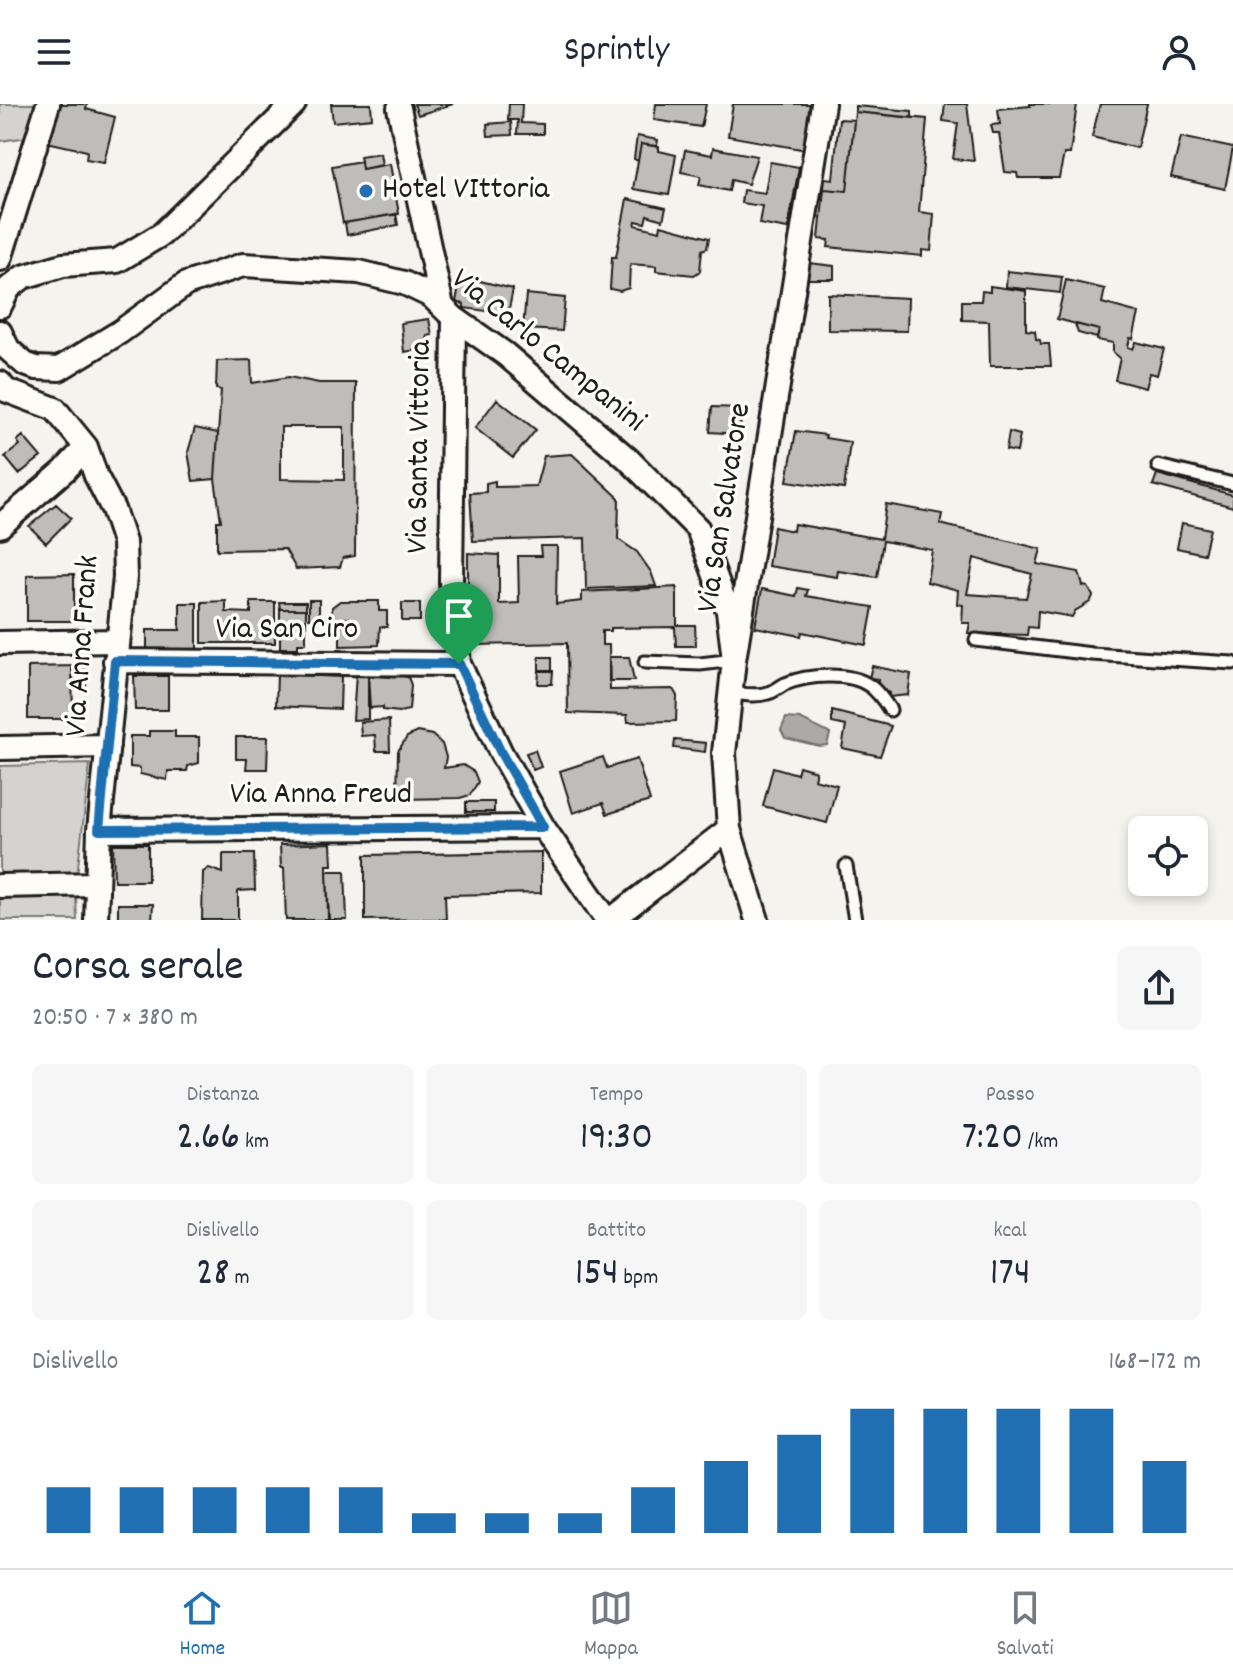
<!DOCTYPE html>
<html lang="it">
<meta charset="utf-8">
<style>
:root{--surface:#fff;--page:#f6f6f7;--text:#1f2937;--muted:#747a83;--line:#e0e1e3;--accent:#1f6fb2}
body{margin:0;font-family:Dekko,sans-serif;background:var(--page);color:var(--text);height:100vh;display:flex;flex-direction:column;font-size:30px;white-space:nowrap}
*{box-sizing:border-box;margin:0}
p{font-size:26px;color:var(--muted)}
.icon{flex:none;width:44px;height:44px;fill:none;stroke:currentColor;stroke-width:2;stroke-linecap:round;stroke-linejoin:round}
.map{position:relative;height:816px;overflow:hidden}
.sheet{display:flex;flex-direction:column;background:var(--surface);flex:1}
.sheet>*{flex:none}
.tools{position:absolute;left:1128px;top:712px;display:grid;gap:16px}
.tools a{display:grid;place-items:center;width:80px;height:80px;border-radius:12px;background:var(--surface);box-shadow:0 4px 12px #0003;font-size:40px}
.pin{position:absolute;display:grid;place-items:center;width:68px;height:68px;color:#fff;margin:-82px -34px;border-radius:50% 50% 50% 0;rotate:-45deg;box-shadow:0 0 8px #0007}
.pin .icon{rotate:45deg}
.round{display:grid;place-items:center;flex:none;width:84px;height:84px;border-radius:12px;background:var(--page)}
.overview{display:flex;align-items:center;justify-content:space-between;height:136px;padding:0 32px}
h1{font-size:44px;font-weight:600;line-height:60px}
.stats{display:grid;grid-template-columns:repeat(3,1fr);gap:12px;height:136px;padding:8px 32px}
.stats div{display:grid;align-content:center;border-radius:12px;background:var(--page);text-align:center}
.stats b{font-size:40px;font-weight:600}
.stats small{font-size:22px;font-weight:400}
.stats p{font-size:22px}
.chart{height:224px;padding:16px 32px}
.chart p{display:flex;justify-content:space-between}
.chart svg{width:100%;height:144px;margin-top:8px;stroke:var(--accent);stroke-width:6}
header{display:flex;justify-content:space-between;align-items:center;height:104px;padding:0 32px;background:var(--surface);font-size:36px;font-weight:600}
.tabs{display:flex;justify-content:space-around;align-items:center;height:112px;border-top:2px solid var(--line);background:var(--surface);font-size:22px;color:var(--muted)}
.tabs a{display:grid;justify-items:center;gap:4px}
.tabs .current{color:var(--accent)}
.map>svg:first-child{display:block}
.green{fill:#d4d3cf;stroke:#787876;stroke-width:2}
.water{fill:#abaaa6;stroke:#72716f;stroke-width:2}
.building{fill:#bebdba;stroke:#1c1c1c;stroke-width:2;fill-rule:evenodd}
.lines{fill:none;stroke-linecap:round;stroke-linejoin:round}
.lane-casing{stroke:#1c1c1c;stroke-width:17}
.street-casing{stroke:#1c1c1c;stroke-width:28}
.lane{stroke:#fdfcf7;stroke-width:11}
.street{stroke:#fdfcf7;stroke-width:22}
.route-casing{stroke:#fff;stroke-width:16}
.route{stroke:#1f6fb2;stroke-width:10}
.poi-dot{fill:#1f6fb2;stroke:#fdfcf7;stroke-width:3}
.labels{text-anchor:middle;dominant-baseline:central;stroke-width:7;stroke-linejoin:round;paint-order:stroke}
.poi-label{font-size:32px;fill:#1c1c1c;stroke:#fdfcf7;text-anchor:start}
.street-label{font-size:32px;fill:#1c1c1c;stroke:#fdfcf7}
</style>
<header><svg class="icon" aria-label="menu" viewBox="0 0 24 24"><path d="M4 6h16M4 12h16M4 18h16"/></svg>Sprintly<svg class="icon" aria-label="person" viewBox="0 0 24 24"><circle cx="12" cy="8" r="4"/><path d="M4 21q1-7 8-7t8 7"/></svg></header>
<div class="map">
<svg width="1233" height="816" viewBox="0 0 1233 816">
<rect width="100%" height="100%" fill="#f4f3ee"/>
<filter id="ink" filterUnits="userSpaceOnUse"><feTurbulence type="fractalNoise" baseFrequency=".0125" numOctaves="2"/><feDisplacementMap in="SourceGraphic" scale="16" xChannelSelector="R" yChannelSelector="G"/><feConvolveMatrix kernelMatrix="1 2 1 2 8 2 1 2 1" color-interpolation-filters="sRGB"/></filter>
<g filter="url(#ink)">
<path class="green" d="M 0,0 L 38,0 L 28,33 L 0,37 Z
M 90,660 L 77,771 L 0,772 L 0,662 Z
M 76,792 L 77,816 L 0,816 L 0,793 Z"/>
<path class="water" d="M 786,614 L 800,615 L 827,628 L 830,630 L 827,641 L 819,642 L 785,634 L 781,626 Z"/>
<path class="building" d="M 57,0 L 87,0 L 86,5 L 115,13 L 104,58 L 86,55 L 87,47 L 47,38 Z
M 331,0 L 371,0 L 372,14 L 333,18 Z
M 414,0 L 453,0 L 418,11 Z
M 509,0 L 522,0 L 521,19 L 543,20 L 543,30 L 517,30 L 518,16 L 508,16 Z
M 656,0 L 706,0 L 701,23 L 654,16 Z
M 733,0 L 813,0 L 807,46 L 728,32 Z
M 945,0 L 967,0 L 974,57 L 953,55 L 958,19 L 943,17 Z
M 1030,0 L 1077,0 L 1070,50 L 1064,50 L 1059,74 L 1018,74 L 1017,69 L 1005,68 L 999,29 L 993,29 L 991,21 L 1000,20 L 998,5 L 1030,2 Z
M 1100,0 L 1147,0 L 1137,44 L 1092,33 Z
M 855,2 L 912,7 L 912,14 L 855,8 Z
M 855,8 L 927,15 L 919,108 L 934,110 L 931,147 L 922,146 L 922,152 L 828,143 L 829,136 L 819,135 L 824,85 L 847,87 Z
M 839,15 L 854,16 L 847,87 L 824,85 L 825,74 L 833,75 Z
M 511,18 L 512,31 L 488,32 L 487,20 Z
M 637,32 L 658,36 L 657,42 L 641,40 L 638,57 L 634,55 Z
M 1181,33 L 1233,44 L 1225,85 L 1171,73 Z
M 641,40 L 659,43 L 659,47 L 676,51 L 669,91 L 633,85 Z
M 713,44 L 757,52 L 748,80 L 731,76 L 729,87 L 699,81 L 701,72 L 681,68 L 685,46 L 712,51 Z
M 380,49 L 382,61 L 362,65 L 360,52 Z
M 361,57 L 362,65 L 390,60 L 399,110 L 343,119 L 332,62 Z
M 770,58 L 799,63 L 788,125 L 759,120 L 762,102 L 741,99 L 743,86 L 765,89 Z
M 627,95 L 666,104 L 663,116 L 647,111 L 645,119 L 636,117 L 635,121 L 660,127 L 661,121 L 709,134 L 707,144 L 702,146 L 700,167 L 694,171 L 656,167 L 656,162 L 630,160 L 629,184 L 620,187 L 610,185 L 612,153 L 616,153 Z
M 396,110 L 398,121 L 347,131 L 345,119 Z
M 809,159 L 834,162 L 834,175 L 807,175 Z
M 1007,167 L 1062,173 L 1060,189 L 1006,183 Z
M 468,174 L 513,185 L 508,210 L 464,204 L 464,200 L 456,198 L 460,177 L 467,178 Z
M 1066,176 L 1105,185 L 1102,199 L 1139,209 L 1133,235 L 1130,234 L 1128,243 L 1133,245 L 1136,238 L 1164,245 L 1157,271 L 1149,269 L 1145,284 L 1115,276 L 1120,254 L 1113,248 L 1113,239 L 1097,236 L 1099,226 L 1057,215 Z
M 990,182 L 1026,187 L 1026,226 L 1035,227 L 1036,235 L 1040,236 L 1041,240 L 1049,240 L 1051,262 L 990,262 L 989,217 L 962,216 L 962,197 L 981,197 L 982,187 L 990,188 Z
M 526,190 L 565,194 L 562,227 L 523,225 Z
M 828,190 L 908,194 L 907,227 L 828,226 Z
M 429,215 L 432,231 L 427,232 L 429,244 L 404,248 L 401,219 Z
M 1075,220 L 1099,226 L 1097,234 L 1078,229 Z
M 251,256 L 252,279 L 289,273 L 319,279 L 356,279 L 355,452 L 343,454 L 340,463 L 296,465 L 285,445 L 217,446 L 217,417 L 221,417 L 215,375 L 221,286 L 216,285 L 217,257 ZM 281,323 L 344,323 L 344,376 L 281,375 Z
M 497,295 L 536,326 L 513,354 L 475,324 Z
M 712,303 L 741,304 L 740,330 L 710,328 Z
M 195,324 L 218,329 L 215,375 L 193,377 L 188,348 Z
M 796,327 L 826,331 L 825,334 L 850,338 L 844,385 L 787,377 Z
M 1009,328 L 1020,331 L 1017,348 L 1006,346 Z
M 23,332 L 41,353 L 19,370 L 5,353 L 20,341 L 17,337 Z
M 572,350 L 619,394 L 618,435 L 637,448 L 651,468 L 656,482 L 586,485 L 585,434 L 473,437 L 470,389 L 486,388 L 486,379 L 495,377 L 495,383 L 536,382 L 544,352 Z
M 1157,370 L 1233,391 L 1233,403 L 1153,381 Z
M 56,400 L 71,414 L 46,439 L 29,422 Z
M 886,400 L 942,410 L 940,420 L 1041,445 L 1037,460 L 1079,468 L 1083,482 L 1088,483 L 1093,492 L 1090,498 L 1075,507 L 1072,513 L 1038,507 L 1037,524 L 1028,523 L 1027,531 L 968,529 L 970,519 L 962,519 L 963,501 L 957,500 L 958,486 L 927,478 L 932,446 L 883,437 L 877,473 L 838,467 L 837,473 L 768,462 L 774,423 L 793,427 L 794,420 L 881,435 ZM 974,454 L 1032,470 L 1026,494 L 967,490 Z
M 1182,419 L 1210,425 L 1204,450 L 1177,444 Z
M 540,442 L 557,442 L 556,500 L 582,497 L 582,488 L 677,483 L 677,521 L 695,521 L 696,542 L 676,542 L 675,523 L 611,524 L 611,527 L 602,527 L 602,541 L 609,541 L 610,586 L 673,585 L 677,592 L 676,617 L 628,618 L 627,611 L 568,609 L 567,539 L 474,541 L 468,508 L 468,449 L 499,451 L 499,500 L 519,499 L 518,452 L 541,452 Z
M 74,470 L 74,517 L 27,517 L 27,471 Z
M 798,484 L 808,486 L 806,492 L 873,503 L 866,541 L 802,528 L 801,532 L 755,523 L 762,485 L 796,492 Z
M 309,496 L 319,496 L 319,514 L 309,514 Z
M 226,497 L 226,508 L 251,509 L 251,498 L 275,498 L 275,539 L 202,539 L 202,498 Z
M 340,497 L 379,497 L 379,507 L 387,507 L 387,523 L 380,523 L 379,541 L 340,542 L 340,522 L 354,521 L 353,514 L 332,515 L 332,503 Z
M 279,498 L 306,498 L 306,505 L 280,505 Z
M 180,499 L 197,499 L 197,548 L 147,547 L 147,526 L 180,526 Z
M 402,499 L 420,499 L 420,517 L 402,517 Z
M 280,505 L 306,505 L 306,539 L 298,539 L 298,544 L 280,544 Z
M 539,553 L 552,553 L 552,566 L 539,566 Z
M 609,553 L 629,553 L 634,577 L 609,577 Z
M 72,562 L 73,615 L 28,615 L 28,563 Z
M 72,562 L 86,562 L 86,582 L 73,582 Z
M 872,562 L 911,570 L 908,591 L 889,593 L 889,589 L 878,582 L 878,575 L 869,574 Z
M 539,567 L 553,567 L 552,580 L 538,580 Z
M 356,569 L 368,570 L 368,615 L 353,616 Z
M 277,570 L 341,573 L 340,605 L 276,602 Z
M 392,570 L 408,573 L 411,581 L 409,606 L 399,608 L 383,606 L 383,603 L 370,604 L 368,571 L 390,573 Z
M 134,572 L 168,572 L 168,606 L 135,606 Z
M 832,607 L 891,622 L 880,652 L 842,644 L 846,622 L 832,619 Z
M 389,616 L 390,647 L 376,647 L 375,631 L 361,632 L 360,618 Z
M 149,627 L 175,627 L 175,633 L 199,633 L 199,659 L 188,662 L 187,667 L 168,667 L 167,676 L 140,670 L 140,664 L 130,663 L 130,632 L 149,632 Z
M 417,628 L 432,631 L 442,640 L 446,653 L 444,664 L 463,661 L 474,668 L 478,678 L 470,691 L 460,694 L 397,695 L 398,647 L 407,633 Z
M 236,633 L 268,633 L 267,665 L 246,665 L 247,655 L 236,655 Z
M 675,636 L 706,639 L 705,648 L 674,644 Z
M 535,646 L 541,663 L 533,666 L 526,649 Z
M 603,653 L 607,664 L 637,655 L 650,697 L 607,710 L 603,699 L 573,709 L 560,667 Z
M 799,662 L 816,667 L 814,675 L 837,681 L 827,719 L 763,702 L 773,663 L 797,670 Z
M 466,698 L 494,698 L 494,708 L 466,708 Z
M 331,739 L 332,761 L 327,761 L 328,816 L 286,816 L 284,764 L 281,764 L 280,741 Z
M 113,740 L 148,740 L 148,777 L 114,777 Z
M 541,748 L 541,789 L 445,791 L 446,815 L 365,816 L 365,751 Z
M 223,750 L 254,750 L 255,786 L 238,787 L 238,816 L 202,816 L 203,768 L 209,764 L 223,769 Z
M 327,767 L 345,767 L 347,816 L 329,816 Z
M 118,800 L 153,800 L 152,816 L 118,816 Z"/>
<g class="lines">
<defs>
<path id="lane" d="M 1158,362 L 1233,380
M 976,536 L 1092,550 L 1233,559
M 645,558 L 700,560 L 734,556
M 731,589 C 743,590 756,593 768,589 C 774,588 779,583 785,580 C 807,571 849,567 870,582 C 878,588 885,598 890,606
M 846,762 L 855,816"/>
<path id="street" d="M 399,4 L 442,202
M 0,155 L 48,0
M 0,202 L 9,184 L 23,173 L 63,161 L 117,157 L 162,130 L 294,0
M 454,214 L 451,478 L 459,560 L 501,649 L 543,723 L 607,816
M 0,228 L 8,245 L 25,260 L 36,264 L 59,265 L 120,228 L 186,180 L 243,161 L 359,168 L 404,179 L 431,192 L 454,214 L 505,250 L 628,355 L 698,425 L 728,507 L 734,556
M 0,279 L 5,286 L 55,305 L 86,343 L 96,372 L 113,405 L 124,438 L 125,473 L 99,726 L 96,816
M 0,422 L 65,366 L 86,343
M 0,539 L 116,537
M 115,557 L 459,560
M 0,644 L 108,642
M 99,726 L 543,723
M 0,782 L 96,780
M 611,816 L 729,725
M 757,816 L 729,725 L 724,649 L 734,556 L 823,0"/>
</defs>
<use href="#lane" class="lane-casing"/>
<use href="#street" class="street-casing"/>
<use href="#lane" class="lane"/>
<use href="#street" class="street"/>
</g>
</g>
<g class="lines" filter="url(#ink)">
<defs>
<path id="route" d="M 115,557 L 459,560 L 501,649 L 543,723 L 99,726 Z"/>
</defs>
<use href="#route" class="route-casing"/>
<use href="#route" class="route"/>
</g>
<circle class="poi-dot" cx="366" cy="87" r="8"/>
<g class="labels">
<g class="poi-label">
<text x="382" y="87">Hotel VIttoria</text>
</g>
<g class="street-label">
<text transform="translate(547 248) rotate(39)">Via Carlo Campanini</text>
<text transform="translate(421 343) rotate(-89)">Via Santa Vittoria</text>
<text transform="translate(726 404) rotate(-81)">Via San Salvatore</text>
<text x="287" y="527">Via San Ciro</text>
<text transform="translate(84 542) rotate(-86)">Via Anna Frank</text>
<text x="321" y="692">Via Anna Freud</text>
</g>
</g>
</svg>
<div class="tools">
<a><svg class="icon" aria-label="locate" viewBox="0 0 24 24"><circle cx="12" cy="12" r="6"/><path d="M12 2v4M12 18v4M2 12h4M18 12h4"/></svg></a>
</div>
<div class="pin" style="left:459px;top:560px;background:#1e9e55"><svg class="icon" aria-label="arrive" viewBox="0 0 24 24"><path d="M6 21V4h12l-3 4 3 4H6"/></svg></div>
</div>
<section class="sheet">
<div class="overview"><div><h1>Corsa serale</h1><p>20:50 · 7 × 380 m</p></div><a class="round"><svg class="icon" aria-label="share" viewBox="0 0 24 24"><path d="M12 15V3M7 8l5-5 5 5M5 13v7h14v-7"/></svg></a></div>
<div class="stats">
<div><p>Distanza</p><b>2.66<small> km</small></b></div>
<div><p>Tempo</p><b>19:30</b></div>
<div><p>Passo</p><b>7:20<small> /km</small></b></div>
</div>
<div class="stats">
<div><p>Dislivello</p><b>28<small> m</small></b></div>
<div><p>Battito</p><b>154<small> bpm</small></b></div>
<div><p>kcal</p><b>174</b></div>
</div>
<div class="chart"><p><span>Dislivello</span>168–172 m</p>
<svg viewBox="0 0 160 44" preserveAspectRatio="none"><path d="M5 44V30M15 44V30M25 44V30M35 44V30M45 44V30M55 44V38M65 44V38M75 44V38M85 44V30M95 44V22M105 44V14M115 44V6M125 44V6M135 44V6M145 44V6M155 44V22"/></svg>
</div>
</section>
<nav class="tabs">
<a class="current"><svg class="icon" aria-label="home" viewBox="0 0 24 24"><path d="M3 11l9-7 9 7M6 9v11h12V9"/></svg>Home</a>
<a><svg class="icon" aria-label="map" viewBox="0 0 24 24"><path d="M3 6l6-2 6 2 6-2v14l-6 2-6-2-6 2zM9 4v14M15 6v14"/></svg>Mappa</a>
<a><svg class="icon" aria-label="saved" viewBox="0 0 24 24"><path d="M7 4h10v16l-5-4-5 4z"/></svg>Salvati</a>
</nav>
